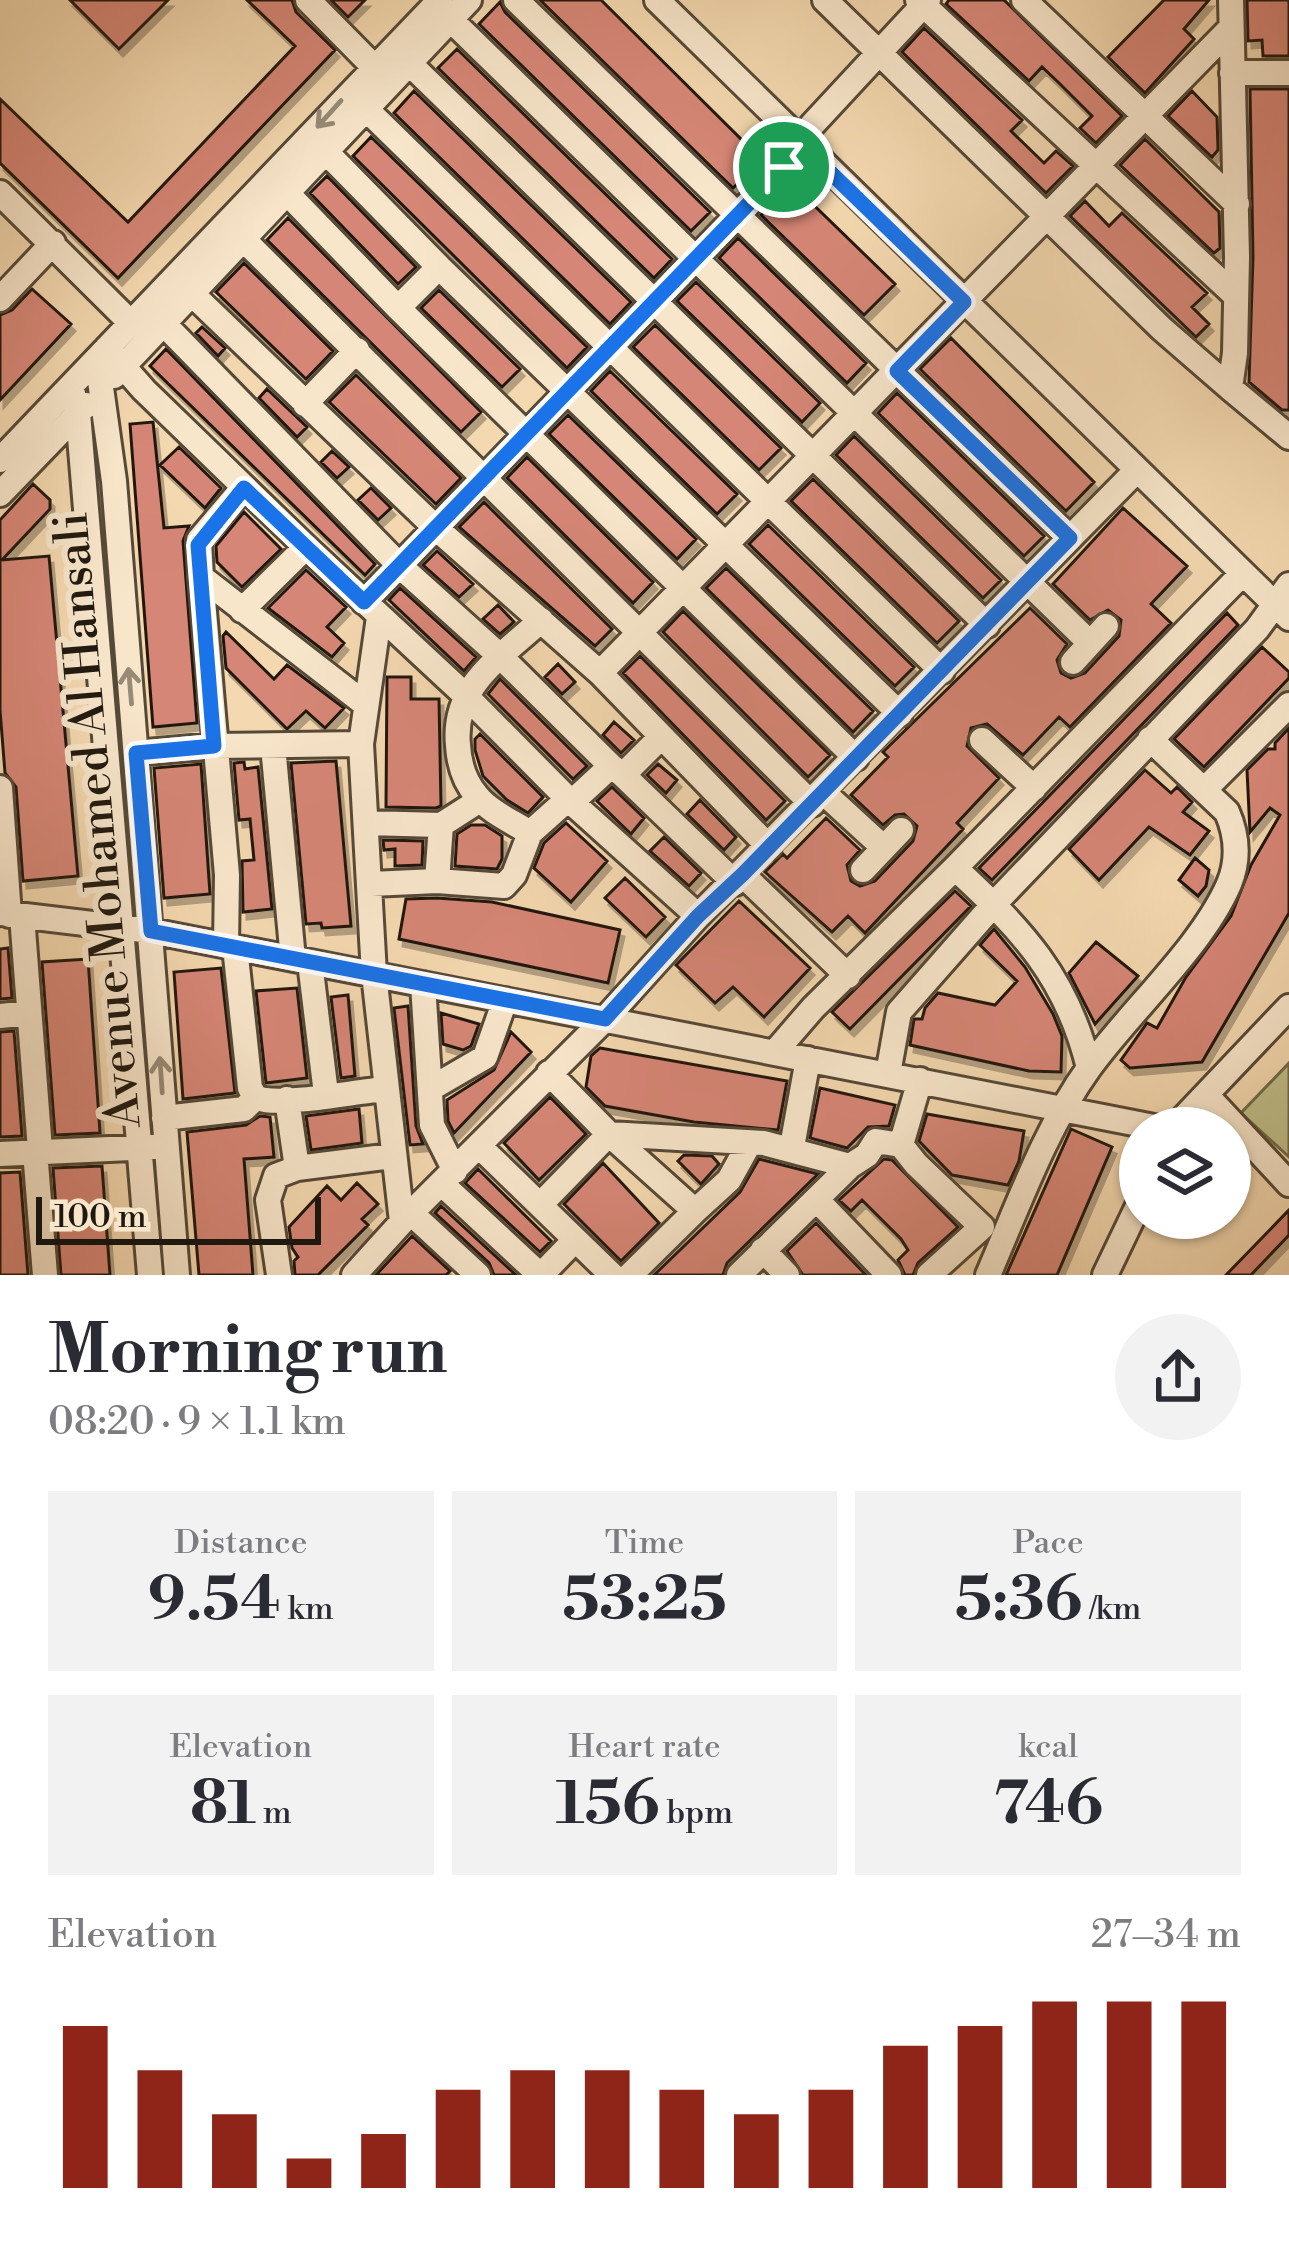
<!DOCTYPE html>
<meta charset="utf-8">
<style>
:root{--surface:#fff;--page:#f2f2f3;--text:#2b2b33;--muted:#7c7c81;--accent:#8f2418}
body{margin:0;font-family:"Libre Bodoni",serif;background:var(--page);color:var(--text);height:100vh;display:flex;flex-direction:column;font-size:45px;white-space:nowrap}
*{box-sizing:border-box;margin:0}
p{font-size:39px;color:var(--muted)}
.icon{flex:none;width:66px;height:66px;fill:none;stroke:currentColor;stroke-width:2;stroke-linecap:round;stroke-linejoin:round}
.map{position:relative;height:1275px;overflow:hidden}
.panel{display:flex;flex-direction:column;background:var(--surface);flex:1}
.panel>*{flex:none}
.controls{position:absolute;left:1119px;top:1107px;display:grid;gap:24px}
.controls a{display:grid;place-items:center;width:132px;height:132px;border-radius:50%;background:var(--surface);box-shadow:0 3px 9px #0004;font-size:60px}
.scale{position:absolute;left:36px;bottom:30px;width:285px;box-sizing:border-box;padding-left:12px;border:6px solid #20190f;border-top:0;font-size:33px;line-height:42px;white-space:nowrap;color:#20190f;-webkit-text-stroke:9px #f8e6cb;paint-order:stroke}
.pin{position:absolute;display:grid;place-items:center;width:102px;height:102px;color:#fff;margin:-51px;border:6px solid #fff;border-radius:50%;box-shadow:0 3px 12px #0007}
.round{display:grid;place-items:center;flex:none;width:126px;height:126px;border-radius:63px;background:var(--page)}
.overview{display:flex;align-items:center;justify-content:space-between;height:204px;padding:0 48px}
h1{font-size:66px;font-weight:800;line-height:90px}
.metrics{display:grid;grid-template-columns:repeat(3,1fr);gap:18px;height:204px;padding:12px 48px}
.metrics div{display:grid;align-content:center;border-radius:0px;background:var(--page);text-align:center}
.metrics b{font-size:60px;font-weight:800}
.metrics small{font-size:33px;font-weight:400}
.metrics p{font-size:33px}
.chart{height:336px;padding:24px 48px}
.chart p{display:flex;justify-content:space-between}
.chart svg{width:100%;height:216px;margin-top:12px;stroke:var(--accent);stroke-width:6}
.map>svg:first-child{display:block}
.green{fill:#bfbe88;stroke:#706c4c;stroke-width:3}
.building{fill:#d68676;stroke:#20190f;stroke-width:3;filter:url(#shadow)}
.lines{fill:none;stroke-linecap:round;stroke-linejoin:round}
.minor-casing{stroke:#554937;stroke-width:30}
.minor{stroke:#f8e6cb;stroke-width:24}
.oneway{stroke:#978a76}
.route-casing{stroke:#fff;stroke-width:24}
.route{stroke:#1a73e8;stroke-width:15}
.labels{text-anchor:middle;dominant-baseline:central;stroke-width:12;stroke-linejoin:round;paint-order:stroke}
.street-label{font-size:48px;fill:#20190f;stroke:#f8e6cb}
</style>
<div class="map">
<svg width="1289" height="1275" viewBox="0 0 1289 1275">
<defs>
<filter id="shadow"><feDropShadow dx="4" dy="7" stdDeviation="0" flood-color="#0004"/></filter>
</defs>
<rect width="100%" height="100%" fill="#f4d8af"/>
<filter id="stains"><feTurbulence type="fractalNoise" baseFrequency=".00167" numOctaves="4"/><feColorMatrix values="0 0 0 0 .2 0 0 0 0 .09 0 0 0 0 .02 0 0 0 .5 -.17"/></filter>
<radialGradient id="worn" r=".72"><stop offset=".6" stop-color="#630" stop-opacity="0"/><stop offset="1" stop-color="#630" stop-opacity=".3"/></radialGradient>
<path class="green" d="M 1289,1063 L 1289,1157 L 1241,1113 Z"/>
<path class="building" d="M 70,0 L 168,0 L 119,49 Z
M 247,0 L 292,0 L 296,12 L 335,50 L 118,278 L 0,163 L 0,99 L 128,222 L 295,46 Z
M 331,0 L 365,0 L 348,17 Z
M 540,0 L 601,0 L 762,160 L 733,188 Z
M 949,0 L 1004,0 L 1122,116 L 1096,143 L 1080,128 L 1092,116 L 1059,83 L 1042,67 L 1029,81 L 946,4 Z
M 1164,0 L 1209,0 L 1184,29 L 1194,39 L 1145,93 L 1108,57 Z
M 1247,0 L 1289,0 L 1289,56 L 1263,56 L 1262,40 L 1248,41 Z
M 500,2 L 505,12 L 710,212 L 691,231 L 479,24 Z
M 924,28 L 1022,120 L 1011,131 L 1044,163 L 1056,151 L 1073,166 L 1046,193 L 902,52 Z
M 457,49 L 672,259 L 654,278 L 438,68 Z
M 1250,89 L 1289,89 L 1289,410 L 1282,410 L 1249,382 L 1253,257 Z
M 414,91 L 631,302 L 610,324 L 394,113 Z
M 1192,91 L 1217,117 L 1218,150 L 1212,157 L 1168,116 Z
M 371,137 L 587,347 L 567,368 L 353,156 Z
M 1145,139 L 1219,212 L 1220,248 L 1214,253 L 1120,165 Z
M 327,176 L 416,267 L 398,284 L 310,193 Z
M 791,183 L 895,284 L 864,315 L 761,215 Z
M 1085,201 L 1109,226 L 1122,213 L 1207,293 L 1192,307 L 1209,324 L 1196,337 L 1070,216 Z
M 288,218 L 481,412 L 461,432 L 267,240 Z
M 738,238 L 866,363 L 847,383 L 719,258 Z
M 244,263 L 333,351 L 306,379 L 216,292 Z
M 696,282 L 820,403 L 802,422 L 677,301 Z
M 32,289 L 71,324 L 0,400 L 0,315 L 12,310 Z
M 439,290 L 520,369 L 502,387 L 421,308 Z
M 655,325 L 781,448 L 759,470 L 633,347 Z
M 202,327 L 225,348 L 218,356 L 196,333 Z
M 951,338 L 1094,482 L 1066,511 L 920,369 Z
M 166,349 L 375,564 L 365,575 L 150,366 Z
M 610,371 L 737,494 L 717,514 L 591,391 Z
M 356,375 L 461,478 L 436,504 L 329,402 Z
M 267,389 L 307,427 L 297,437 L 259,398 Z
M 897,393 L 1044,536 L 1024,556 L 878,413 Z
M 568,415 L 696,539 L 677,559 L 549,434 Z
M 153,422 L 164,528 L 189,526 L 183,541 L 197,723 L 153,727 L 130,424 Z
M 854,436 L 1001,580 L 983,598 L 836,455 Z
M 179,447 L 221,488 L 205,508 L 160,465 Z
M 332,451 L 349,467 L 337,478 L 321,462 Z
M 527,457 L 653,582 L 633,603 L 507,478 Z
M 813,479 L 959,621 L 937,643 L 791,501 Z
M 33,484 L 50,500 L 50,509 L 2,560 L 49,556 L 78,876 L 23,881 L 16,787 L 5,773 L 0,710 L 0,520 Z
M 371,488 L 391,508 L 378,520 L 358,500 Z
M 484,502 L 612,629 L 595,646 L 459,527 Z
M 1123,508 L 1187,566 L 1151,604 L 1171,623 L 1070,727 L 1059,717 L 1023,755 L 987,724 L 971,728 L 967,746 L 999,778 L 957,823 L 963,829 L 865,933 L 848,916 L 832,932 L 765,872 L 783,854 L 787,858 L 826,818 L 860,850 L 847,865 L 851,881 L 860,886 L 875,881 L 913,841 L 917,826 L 904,814 L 895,815 L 883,825 L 851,795 L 888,757 L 883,752 L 1030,608 L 1067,644 L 1057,660 L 1061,673 L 1071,678 L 1085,673 L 1119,636 L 1121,620 L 1108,610 L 1090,620 L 1053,584 Z
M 244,512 L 281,549 L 242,587 L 217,562 L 216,546 Z
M 768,525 L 914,667 L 895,686 L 749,544 Z
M 437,551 L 473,584 L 459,597 L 423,565 Z
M 726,568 L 873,711 L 853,732 L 706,588 Z
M 306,570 L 346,607 L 327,627 L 344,643 L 332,657 L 268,608 Z
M 400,588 L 476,657 L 464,671 L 389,600 Z
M 498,605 L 514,622 L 500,634 L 483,619 Z
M 683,611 L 830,755 L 808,777 L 663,632 Z
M 1227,613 L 1238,625 L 992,880 L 979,868 Z
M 226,632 L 274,679 L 287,665 L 344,708 L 325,728 L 306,711 L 287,729 L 226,668 L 223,636 Z
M 1262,647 L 1289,672 L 1289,678 L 1204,767 L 1174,739 Z
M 640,656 L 785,801 L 766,820 L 623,673 Z
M 558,664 L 575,682 L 562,694 L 545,677 Z
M 387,677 L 411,677 L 411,699 L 439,699 L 441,806 L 436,808 L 386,807 Z
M 500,679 L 587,766 L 573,779 L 488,694 Z
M 614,722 L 634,740 L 621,753 L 603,735 Z
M 1289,728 L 1289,913 L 1202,1062 L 1130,1068 L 1121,1060 L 1147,1023 L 1157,1028 L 1186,977 L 1231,916 L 1251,865 L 1280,815 L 1270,808 L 1250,832 L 1247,770 L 1268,749 L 1275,749 L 1275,743 Z
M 480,734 L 543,797 L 528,813 L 507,800 L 483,776 L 475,750 L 475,739 Z
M 336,761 L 351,926 L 322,928 L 321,923 L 306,924 L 291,763 Z
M 244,762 L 245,769 L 258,767 L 272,909 L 243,912 L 242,861 L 254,860 L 250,819 L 239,820 L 234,763 Z
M 201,764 L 210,894 L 164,898 L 154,768 Z
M 658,764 L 677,780 L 666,793 L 647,775 Z
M 1145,770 L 1171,793 L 1177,787 L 1192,802 L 1183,812 L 1209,831 L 1190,855 L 1149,827 L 1099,880 L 1069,849 Z
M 612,787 L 644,818 L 631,834 L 597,801 Z
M 700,800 L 736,837 L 724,850 L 687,814 Z
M 566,823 L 607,861 L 571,902 L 534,868 L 544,843 Z
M 471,825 L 485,825 L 502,836 L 502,859 L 497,869 L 455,866 L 457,834 Z
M 664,837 L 701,873 L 689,886 L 650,851 Z
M 383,840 L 423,841 L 422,865 L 395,866 L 395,849 L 384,850 Z
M 1195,858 L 1209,870 L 1206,886 L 1198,896 L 1179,880 Z
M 625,878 L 665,917 L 646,937 L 605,898 Z
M 955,891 L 971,906 L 850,1029 L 832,1012 Z
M 437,898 L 492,902 L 620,930 L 608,983 L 399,939 L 406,899 Z
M 739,901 L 810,968 L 764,1017 L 733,987 L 715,1003 L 676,965 Z
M 994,929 L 1025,967 L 1053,1014 L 1062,1036 L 1061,1072 L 1029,1071 L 910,1045 L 914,1019 L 922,1019 L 925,1008 L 938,993 L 995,1005 L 1017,981 L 980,945 Z
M 1096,942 L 1138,976 L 1095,1024 L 1069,973 Z
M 8,948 L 12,998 L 0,999 L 0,949 Z
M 88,959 L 100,1133 L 55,1135 L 42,962 Z
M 221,968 L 235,1093 L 183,1099 L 174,972 Z
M 297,988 L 307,1078 L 266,1083 L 256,991 Z
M 348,995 L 355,1076 L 341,1078 L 331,997 Z
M 408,1006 L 416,1126 L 423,1144 L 410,1145 L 394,1008 Z
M 441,1013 L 479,1024 L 471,1046 L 463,1050 L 443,1044 Z
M 14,1031 L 22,1136 L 0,1137 L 0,1032 Z
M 511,1032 L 531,1052 L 454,1133 L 448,1121 L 447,1100 L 494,1070 Z
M 600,1048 L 787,1081 L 778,1130 L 694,1122 L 605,1106 L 586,1087 L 591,1056 Z
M 820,1088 L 895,1105 L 889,1126 L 868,1127 L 847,1148 L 810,1138 Z
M 550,1097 L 586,1134 L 539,1180 L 504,1143 Z
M 359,1109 L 362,1143 L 311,1150 L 306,1116 Z
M 927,1114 L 1024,1131 L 1019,1161 L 1008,1185 L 952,1175 L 919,1141 Z
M 260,1116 L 270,1117 L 274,1157 L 244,1159 L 253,1275 L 199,1275 L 187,1132 L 246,1125 Z
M 1071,1129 L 1112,1147 L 1057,1275 L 1006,1275 Z
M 684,1155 L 712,1156 L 719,1164 L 701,1184 L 678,1161 Z
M 759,1159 L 818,1174 L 727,1263 L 723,1275 L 654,1275 L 740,1192 Z
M 884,1159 L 892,1160 L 958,1227 L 918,1263 L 913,1275 L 905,1275 L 898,1260 L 908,1250 L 901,1239 L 862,1200 L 851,1211 L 839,1200 Z
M 603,1163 L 659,1223 L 621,1261 L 564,1204 Z
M 102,1166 L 110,1275 L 61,1275 L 53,1168 Z
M 478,1169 L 551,1241 L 540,1252 L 465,1183 Z
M 20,1172 L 28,1275 L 0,1275 L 0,1173 Z
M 357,1183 L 378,1204 L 362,1219 L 368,1225 L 318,1275 L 295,1275 L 294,1261 L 298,1257 L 292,1248 L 289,1227 L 327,1186 L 341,1200 Z
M 441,1206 L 516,1275 L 494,1275 L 489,1263 L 435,1213 Z
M 1289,1210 L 1289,1235 L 1251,1275 L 1226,1275 Z
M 816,1223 L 866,1275 L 803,1275 L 787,1251 Z
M 412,1236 L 450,1271 L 446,1275 L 376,1275 Z"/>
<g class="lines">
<defs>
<path id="minor" d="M 308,0 L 374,67
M 516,0 L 1070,538
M 657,0 L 1289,618
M 825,0 L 1162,329 L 1230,388
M 918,0 L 1235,295
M 1024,0 L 1237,204
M 1231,0 L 1237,257 L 1235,353 L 1230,388 L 1289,437
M 451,20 L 1090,643
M 410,64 L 987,625
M 1232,73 L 1289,73
M 366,109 L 942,671
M 327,153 L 439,267 L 900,714
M 0,193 L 132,324
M 287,193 L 398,308 L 856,758
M 243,239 L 812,804
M 191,293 L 437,529 L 600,673 L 769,847
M 0,299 L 53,243
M 398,308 L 439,267
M 163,323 L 401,567 L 501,657 L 611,766
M 107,348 L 144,390 L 306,547 L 464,694 L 568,799 L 698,916
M 97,359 L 114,481 L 177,1275
M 114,376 L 469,0
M 71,386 L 78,413 L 150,1275
M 305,404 L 357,350
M 0,460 L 440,0
M 244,487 L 199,540 L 201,577 L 365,704
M 0,494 L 86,405
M 201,577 L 227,875 L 226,946
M 364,602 L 784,167 L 812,125 L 928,0
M 242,610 L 306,547
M 379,617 L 361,744 L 374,974 L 402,1222
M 1073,662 L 1106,626
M 600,673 L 1231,28
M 982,740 L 1034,788
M 273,746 L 293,959
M 136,753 L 214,746 L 361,744
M 623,775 L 735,883
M 0,788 L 9,915
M 1206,788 L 1289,705
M 824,793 L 884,848
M 572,802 L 611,766 L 623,775 L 660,738
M 366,823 L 441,825
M 530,833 C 513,822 490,812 477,796 C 464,781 459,764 458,745 C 452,685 501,658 541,620
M 955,868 C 1022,930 1067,977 1089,1068
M 863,870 L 901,830
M 743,875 L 848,976
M 437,881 L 441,825 L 480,800
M 371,884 L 437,881 L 504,886 L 514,875 L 530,833 L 568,799
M 0,913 L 151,931 L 1159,1128
M 22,916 L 40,1150
M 235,947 L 250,1088 C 255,1096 254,1098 265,1100 C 294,1104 353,1092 385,1089
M 310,962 L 326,1094
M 423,984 L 432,1125 L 455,1171
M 0,1016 L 28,1013
M 775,1052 L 813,1008 L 955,868 L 1241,575
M 549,1073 L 609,1134 L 764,1143 L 850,1166 L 739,1275
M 888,1074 L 899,1012 L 994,904 L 1257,629 L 1289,585
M 920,1080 L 901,1145 L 916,1164 L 982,1227 L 929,1275
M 430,1089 L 485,1057 L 505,1000
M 1208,1097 L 1289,1184
M 164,1118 L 244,1109 L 256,1097
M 1174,1128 L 1289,1007
M 479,1146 L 612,1275
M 792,1147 L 808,1059
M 35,1151 L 45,1275
M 0,1154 L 153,1147
M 850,1166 L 867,1155 L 876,1141 L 901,1145
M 297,1168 L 392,1156
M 441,1183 L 540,1275
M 817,1200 L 889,1275
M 540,1205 L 609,1134 L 695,1211 L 630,1275
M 695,1211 L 729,1180 L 749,1144
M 411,1213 L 478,1275
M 763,1250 L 787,1275
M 279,1275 L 268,1200 L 276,1176 L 297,1168 L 287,1099
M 354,1275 L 402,1222 L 605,1019 L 698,916 L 1136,471
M 541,1275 L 575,1240
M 988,1275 C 1018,1206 1045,1129 1089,1068 C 1130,1011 1202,947 1229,884 C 1239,860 1237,835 1227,812 L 1150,739
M 1105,1275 L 1140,1202"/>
</defs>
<use href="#minor" class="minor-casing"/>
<use href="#minor" class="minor"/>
</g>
<defs><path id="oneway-shaft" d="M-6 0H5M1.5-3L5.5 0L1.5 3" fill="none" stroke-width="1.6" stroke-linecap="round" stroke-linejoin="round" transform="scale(3)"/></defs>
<g class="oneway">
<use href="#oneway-shaft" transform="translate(329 114) rotate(132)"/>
<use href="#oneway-shaft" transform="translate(130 686) rotate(-95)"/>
<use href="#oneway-shaft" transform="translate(161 1075) rotate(-94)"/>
</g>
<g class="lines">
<defs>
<path id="route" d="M 799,142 L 964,302 L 897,371 L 1070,538 L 743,874 L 698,916 L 605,1019 L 151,931 L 136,753 L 214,746 L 198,545 L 244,488 L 364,602 L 784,167 Z"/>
</defs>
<use href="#route" class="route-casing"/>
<use href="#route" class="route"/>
</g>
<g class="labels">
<g class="street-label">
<text transform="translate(99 820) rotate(-95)">Avenue Mohamed Al Hansali</text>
</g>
</g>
<rect width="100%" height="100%" filter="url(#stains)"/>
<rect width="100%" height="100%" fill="url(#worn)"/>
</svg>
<div class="controls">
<a><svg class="icon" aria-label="layers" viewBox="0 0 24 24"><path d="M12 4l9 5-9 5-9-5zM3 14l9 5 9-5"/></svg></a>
</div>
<div class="scale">100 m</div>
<div class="pin" style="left:784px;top:167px;background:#1e9e55"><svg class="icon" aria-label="arrive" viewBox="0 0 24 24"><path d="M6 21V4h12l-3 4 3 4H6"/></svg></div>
</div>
<section class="panel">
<div class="overview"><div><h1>Morning run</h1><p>08:20 · 9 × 1.1 km</p></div><a class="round"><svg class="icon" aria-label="share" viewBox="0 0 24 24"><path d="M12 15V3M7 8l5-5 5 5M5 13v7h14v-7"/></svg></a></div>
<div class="metrics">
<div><p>Distance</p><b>9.54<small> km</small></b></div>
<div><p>Time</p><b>53:25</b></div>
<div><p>Pace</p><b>5:36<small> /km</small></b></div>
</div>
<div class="metrics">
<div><p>Elevation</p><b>81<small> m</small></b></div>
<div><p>Heart rate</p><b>156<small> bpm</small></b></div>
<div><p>kcal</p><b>746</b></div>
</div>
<div class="chart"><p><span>Elevation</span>27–34 m</p>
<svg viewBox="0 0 160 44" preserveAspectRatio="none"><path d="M5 44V11M15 44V20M25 44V29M35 44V38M45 44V33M55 44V24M65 44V20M75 44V20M85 44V24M95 44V29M105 44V24M115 44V15M125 44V11M135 44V6M145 44V6M155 44V6"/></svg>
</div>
</section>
